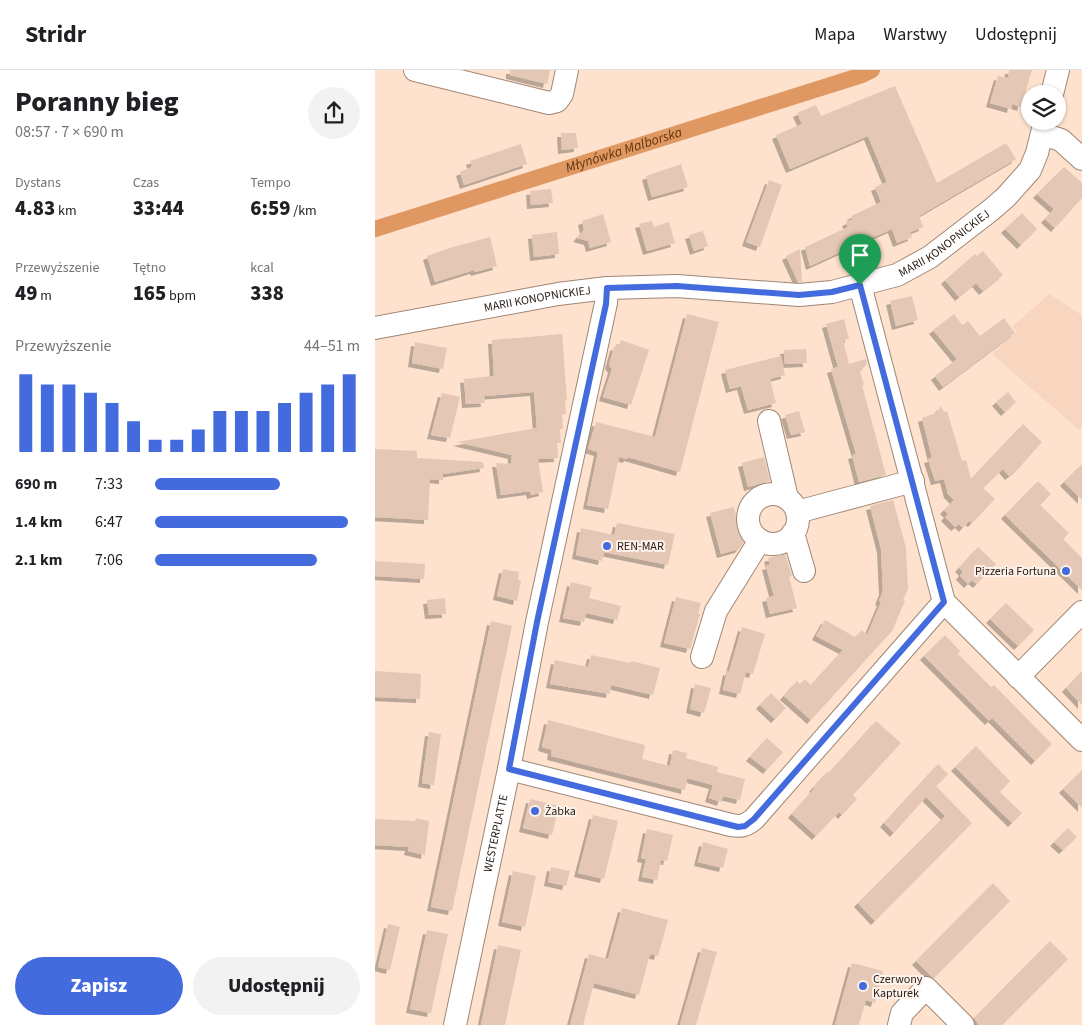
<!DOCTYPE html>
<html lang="pl">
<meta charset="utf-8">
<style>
:root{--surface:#fff;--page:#f2f2f2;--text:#202124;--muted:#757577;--line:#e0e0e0;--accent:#446bdd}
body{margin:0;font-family:"Source Sans 3",sans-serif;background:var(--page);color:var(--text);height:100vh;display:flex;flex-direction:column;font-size:19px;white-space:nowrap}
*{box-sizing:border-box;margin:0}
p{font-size:16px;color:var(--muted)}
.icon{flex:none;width:28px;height:28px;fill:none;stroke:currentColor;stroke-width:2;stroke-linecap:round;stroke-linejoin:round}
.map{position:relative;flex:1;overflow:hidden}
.panel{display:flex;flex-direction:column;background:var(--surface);width:375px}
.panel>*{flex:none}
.buttons{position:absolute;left:646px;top:15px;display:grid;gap:10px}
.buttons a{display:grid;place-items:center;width:45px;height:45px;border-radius:50%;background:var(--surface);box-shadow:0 1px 4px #0004;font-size:25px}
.pin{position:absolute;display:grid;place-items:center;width:42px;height:42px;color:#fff;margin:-51px -21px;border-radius:50% 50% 50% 0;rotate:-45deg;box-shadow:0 0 5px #0007}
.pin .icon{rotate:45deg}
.round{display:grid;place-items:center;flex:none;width:52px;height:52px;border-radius:26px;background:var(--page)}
.head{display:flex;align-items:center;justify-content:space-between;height:85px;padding:0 15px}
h1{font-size:28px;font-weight:800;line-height:38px}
.figures{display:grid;grid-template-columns:repeat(3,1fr);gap:8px;height:85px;padding:5px 15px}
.figures div{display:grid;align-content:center}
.figures b{font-size:21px;font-weight:800}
.figures small{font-size:14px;font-weight:400}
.figures p{font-size:14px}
.chart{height:140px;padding:10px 15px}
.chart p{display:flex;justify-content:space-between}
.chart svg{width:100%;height:90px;margin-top:5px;stroke:var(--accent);stroke-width:6}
.primary-button{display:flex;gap:10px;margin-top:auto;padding:10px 15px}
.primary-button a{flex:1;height:58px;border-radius:30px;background:var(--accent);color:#fff;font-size:20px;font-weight:800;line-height:58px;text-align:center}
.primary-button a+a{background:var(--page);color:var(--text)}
ul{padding:0 15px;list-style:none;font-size:16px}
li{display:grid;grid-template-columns:80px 60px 1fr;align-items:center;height:38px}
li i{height:12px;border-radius:6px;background:var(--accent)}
header{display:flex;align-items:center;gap:30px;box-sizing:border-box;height:70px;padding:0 25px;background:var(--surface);border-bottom:1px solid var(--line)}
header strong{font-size:24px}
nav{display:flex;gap:28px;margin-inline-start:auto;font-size:18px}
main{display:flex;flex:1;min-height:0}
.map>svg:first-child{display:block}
.built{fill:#f8d5be}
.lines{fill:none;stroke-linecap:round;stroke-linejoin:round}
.canal{stroke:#e09863;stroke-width:16}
.building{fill:#e4c8b5;filter:url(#shadow)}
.minor-casing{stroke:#a08674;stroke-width:24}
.minor{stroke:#fff;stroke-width:22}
.route-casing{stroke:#fff;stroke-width:10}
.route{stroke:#446bdd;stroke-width:6}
.poi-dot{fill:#446bdd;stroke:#fef2eb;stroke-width:2}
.labels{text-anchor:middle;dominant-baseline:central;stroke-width:4;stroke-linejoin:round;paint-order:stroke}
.street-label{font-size:12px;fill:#2c211a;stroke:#fef2eb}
.poi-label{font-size:12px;fill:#2c211a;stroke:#fef2eb;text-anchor:start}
.water-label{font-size:14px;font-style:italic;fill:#63340b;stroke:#fef2eb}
</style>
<header>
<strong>Stridr</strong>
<nav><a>Mapa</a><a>Warstwy</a><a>Udostępnij</a></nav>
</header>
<main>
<section class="panel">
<div class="head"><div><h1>Poranny bieg</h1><p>08:57 · 7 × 690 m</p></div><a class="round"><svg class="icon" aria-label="share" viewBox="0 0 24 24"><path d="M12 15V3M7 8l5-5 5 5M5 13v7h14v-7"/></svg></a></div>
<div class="figures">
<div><p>Dystans</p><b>4.83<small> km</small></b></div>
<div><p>Czas</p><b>33:44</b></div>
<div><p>Tempo</p><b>6:59<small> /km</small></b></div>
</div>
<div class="figures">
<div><p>Przewyższenie</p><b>49<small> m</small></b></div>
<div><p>Tętno</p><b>165<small> bpm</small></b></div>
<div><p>kcal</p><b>338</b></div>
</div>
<div class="chart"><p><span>Przewyższenie</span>44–51 m</p>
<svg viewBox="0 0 160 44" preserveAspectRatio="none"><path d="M5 44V6M15 44V11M25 44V11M35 44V15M45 44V20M55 44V29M65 44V38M75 44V38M85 44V33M95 44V24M105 44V24M115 44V24M125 44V20M135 44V15M145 44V11M155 44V6"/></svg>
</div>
<ul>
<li><b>690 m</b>7:33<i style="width:61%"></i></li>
<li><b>1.4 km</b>6:47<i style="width:94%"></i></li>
<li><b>2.1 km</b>7:06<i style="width:79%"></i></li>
</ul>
<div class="primary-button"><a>Zapisz</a><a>Udostępnij</a></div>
</section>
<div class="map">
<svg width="707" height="955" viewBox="0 0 707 955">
<defs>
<filter id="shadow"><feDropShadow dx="-4" dy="4" stdDeviation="0" flood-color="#0004"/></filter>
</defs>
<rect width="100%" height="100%" fill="#fee2ce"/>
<path class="built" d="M 674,224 L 707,245 L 707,357 L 704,360 L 617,284 L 642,262 L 637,257 Z"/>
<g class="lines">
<path class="canal" id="s1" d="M 0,159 L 487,5 L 497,0"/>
</g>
<path class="building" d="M 135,0 L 175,0 L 172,14 L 135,5 Z
M 634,0 L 657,0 L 646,37 L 637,34 L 636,39 L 615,33 L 623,6 L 633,8 Z
M 520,16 L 562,113 L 631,73 L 641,89 L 544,146 L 548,157 L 535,162 L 537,167 L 522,173 L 517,159 L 492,170 L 502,192 L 490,197 L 481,175 L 435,196 L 430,177 L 473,157 L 471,152 L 478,149 L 476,146 L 506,132 L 500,117 L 512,112 L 493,66 L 415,99 L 401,65 L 427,54 L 422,43 L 441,35 L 446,46 Z
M 186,63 L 201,63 L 203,78 L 187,80 Z
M 146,74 L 152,94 L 89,115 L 85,102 L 97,97 L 95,91 Z
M 306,94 L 313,117 L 277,127 L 271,106 Z
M 689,97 L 707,113 L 707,128 L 680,158 L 670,149 L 679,139 L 662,124 Z
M 394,110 L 407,115 L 385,177 L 371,172 Z
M 176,119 L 178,133 L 156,135 L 155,121 Z
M 647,143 L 662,159 L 646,175 L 630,159 Z
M 228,144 L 236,172 L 215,178 L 213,171 L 202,168 L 209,160 L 207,151 Z
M 277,151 L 279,157 L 294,152 L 300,173 L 272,181 L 264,154 Z
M 328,161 L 333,176 L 319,181 L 314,165 Z
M 182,162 L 184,184 L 159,187 L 157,165 Z
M 115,167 L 122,196 L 100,202 L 99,200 L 60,212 L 52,186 L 78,177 Z
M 425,179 L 427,212 L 423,212 L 411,186 Z
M 608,181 L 628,205 L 608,221 L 601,213 L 584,227 L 570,210 L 600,184 L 602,186 Z
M 537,226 L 543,250 L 521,256 L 515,231 Z
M 312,244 L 344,252 L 305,402 L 253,387 L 252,389 L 244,387 L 233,439 L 212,435 L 223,382 L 213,379 L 221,352 L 280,367 Z
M 579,244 L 587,255 L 593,251 L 605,266 L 629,248 L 640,263 L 568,317 L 560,306 L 582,289 L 558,260 Z
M 469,249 L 474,269 L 468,270 L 474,294 L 491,289 L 492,294 L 485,302 L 489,315 L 487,315 L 511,405 L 484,412 L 477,385 L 481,384 L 456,299 L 463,297 L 451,254 Z
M 187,264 L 192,330 L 190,331 L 191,344 L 187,345 L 188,359 L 185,359 L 186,373 L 182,373 L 183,388 L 163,389 L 168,422 L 156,425 L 155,421 L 126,425 L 121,393 L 136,394 L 137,385 L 82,372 L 162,358 L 159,322 L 109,326 L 110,333 L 91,334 L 89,309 L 119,306 L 117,270 Z
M 246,270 L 274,280 L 256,335 L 228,327 L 237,299 L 234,295 L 239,277 L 244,275 Z
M 40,272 L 72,278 L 68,299 L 37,293 Z
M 431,279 L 432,293 L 410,294 L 409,280 Z
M 406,286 L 410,305 L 395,309 L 401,333 L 373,340 L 366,316 L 355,319 L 350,300 Z
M 633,322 L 641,332 L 630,342 L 621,332 Z
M 67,323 L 85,327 L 75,368 L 56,365 Z
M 566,336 L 569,342 L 572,341 L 587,391 L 591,390 L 596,409 L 648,354 L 667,372 L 643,399 L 634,406 L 628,399 L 608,418 L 620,429 L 597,453 L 594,451 L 588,458 L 584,454 L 580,457 L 570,447 L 573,444 L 569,440 L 579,430 L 573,424 L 569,409 L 560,411 L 553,389 L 557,388 L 547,348 L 561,343 Z
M 424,341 L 430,362 L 416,365 L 410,345 Z
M 0,379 L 42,381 L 42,388 L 108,392 L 109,398 L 68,404 L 68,410 L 55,409 L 53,450 L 0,447 Z
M 389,387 L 395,411 L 373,417 L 367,393 Z
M 707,394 L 707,430 L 689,412 Z
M 663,411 L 676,424 L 665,435 L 694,463 L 688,469 L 707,488 L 707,520 L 630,445 Z
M 518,430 L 531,478 L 533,519 L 528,530 L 530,531 L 517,561 L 436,650 L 409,626 L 422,611 L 425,614 L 430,609 L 436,615 L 468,580 L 441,566 L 450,550 L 480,567 L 487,560 L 492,565 L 506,532 L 504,531 L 508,521 L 506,479 L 495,436 Z
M 359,437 L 361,445 L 363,445 L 370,468 L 368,469 L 369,472 L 364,479 L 346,484 L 335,443 Z
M 242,453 L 300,464 L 293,495 L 229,482 L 227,491 L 201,485 L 206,458 L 239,465 Z
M 603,477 L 621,494 L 602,514 L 597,510 L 593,514 L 585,506 L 588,502 L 584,498 Z
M 410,483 L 417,506 L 414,507 L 422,538 L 395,544 L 391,528 L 399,526 L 391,496 L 395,495 L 393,488 Z
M 0,491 L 50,494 L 49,509 L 0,506 Z
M 128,499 L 144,502 L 143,510 L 146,511 L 142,531 L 122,526 Z
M 196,512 L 217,517 L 214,528 L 246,536 L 242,550 L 211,543 L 209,552 L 188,548 Z
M 301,527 L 326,533 L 323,544 L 325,544 L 315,579 L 289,573 Z
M 70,528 L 71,544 L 54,545 L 52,530 Z
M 631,533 L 659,560 L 643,576 L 615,549 Z
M 116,551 L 137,556 L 77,841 L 56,837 Z
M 367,557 L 390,564 L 378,604 L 371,602 L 365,624 L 348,620 L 352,601 L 354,602 Z
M 570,565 L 585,581 L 583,584 L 616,617 L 619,615 L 677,674 L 660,691 L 617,648 L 614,651 L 549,586 Z
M 216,585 L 255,593 L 256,591 L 285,598 L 278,625 L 236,615 L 235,624 L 175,614 L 180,590 L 213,597 Z
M 0,601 L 46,604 L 45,629 L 0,627 Z
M 707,601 L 707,635 L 691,618 Z
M 320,614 L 336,618 L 329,643 L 315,639 Z
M 396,623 L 411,638 L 400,649 L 385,635 Z
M 173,650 L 270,675 L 267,689 L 295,696 L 298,680 L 312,683 L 311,688 L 343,697 L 342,702 L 370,709 L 365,730 L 348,726 L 346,732 L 334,728 L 338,715 L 312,708 L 310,720 L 176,686 L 177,680 L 167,677 Z
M 501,651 L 526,673 L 478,725 L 482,729 L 467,745 L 464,742 L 441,766 L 417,744 L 439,719 L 438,718 L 452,702 L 454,703 Z
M 54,662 L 66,664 L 59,715 L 47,713 Z
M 392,668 L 408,682 L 392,700 L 375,687 Z
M 601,676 L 635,711 L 625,722 L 647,743 L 637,753 L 580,697 Z
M 563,694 L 573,704 L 561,716 L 597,753 L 500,851 L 483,833 L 570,746 L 551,727 L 519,763 L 509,753 Z
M 707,700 L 707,738 L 688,719 Z
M 155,729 L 184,736 L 177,765 L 148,758 Z
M 218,745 L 243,751 L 229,809 L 203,803 Z
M 41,748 L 54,751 L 50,785 L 33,781 L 34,777 L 0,775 L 0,749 L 40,751 Z
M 693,758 L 702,767 L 688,780 L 679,772 Z
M 272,759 L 298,765 L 292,791 L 286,790 L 282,810 L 267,807 L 271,789 L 266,788 Z
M 328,772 L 353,779 L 348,798 L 323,792 Z
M 176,797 L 195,801 L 191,816 L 173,812 Z
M 138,801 L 161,806 L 150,857 L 127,852 Z
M 618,813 L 635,831 L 559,908 L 556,906 L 541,891 Z
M 247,838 L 293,850 L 283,886 L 275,884 L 264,925 L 219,913 L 208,955 L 195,955 L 214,884 L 233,889 Z
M 13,854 L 25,857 L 15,900 L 3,897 Z
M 52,860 L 73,864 L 56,943 L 35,939 Z
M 675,871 L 693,889 L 627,955 L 604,955 L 599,948 Z
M 123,875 L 146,880 L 130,955 L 106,955 Z
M 327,878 L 342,882 L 321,955 L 305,955 Z
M 477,893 L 508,901 L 500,933 L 491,930 L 484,955 L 460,955 Z"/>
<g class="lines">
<defs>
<g id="minor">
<path d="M 40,0 L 174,33 L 182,31 L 187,24 L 192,0"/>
<path d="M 677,24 L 683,0"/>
<path d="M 667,64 L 686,70 L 707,89"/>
<path d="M 485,215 L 569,532 L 707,670"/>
<path id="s2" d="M 0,258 L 183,224 L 232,218 L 302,216 L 424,225 L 457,222 L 522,205 L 555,187 L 616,140 L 631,127 L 655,100 L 662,83 L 670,51"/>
<path d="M 394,351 L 412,428"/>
<circle cx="398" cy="449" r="25"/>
<path d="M 422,442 L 538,411"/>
<path d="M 418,463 L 429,501"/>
<path d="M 327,587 L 341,541 L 385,470"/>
<path d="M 643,607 L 707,542"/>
<path d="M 134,699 L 356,755 C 366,757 370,756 379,749 L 569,532"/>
<path id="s3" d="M 80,955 L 134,699 L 162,552 L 231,233 L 232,218"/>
<path d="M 524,955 L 527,943 L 551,918 L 588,955"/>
</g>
</defs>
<use href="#minor" class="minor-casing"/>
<use href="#minor" class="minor"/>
</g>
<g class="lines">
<defs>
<path id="route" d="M 485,215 L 569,532 L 379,749 L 370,756 L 363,757 L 134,699 L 162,552 L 231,234 L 232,218 L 302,216 L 424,225 L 457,222 Z"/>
</defs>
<use href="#route" class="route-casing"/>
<use href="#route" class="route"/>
</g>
<g class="poi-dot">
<circle cx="232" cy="476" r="5"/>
<circle cx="691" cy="501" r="5"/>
<circle cx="160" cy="741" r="5"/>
<circle cx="488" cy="916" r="5"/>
</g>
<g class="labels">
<g class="street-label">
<text stroke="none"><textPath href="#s2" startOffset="585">MARII KONOPNICKIEJ</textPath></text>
<text stroke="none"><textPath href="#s2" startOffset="165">MARII KONOPNICKIEJ</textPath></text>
<text stroke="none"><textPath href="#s3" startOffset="196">WESTERPLATTE</textPath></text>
</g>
<g class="poi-label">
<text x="242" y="476">REN-MAR</text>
<text x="681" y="501" text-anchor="end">Pizzeria Fortuna</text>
<text x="170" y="741">Żabka</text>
<text x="498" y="909">Czerwony<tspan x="498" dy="14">Kapturek</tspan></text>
</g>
<g class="water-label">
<text stroke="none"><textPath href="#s1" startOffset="261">Młynówka Malborska</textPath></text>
</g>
</g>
</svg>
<div class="buttons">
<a><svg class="icon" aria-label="layers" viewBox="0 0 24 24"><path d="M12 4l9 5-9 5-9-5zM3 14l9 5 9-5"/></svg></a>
</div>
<div class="pin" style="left:485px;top:215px;background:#1e9e55"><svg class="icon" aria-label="arrive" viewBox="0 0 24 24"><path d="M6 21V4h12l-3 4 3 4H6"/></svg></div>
</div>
</main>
